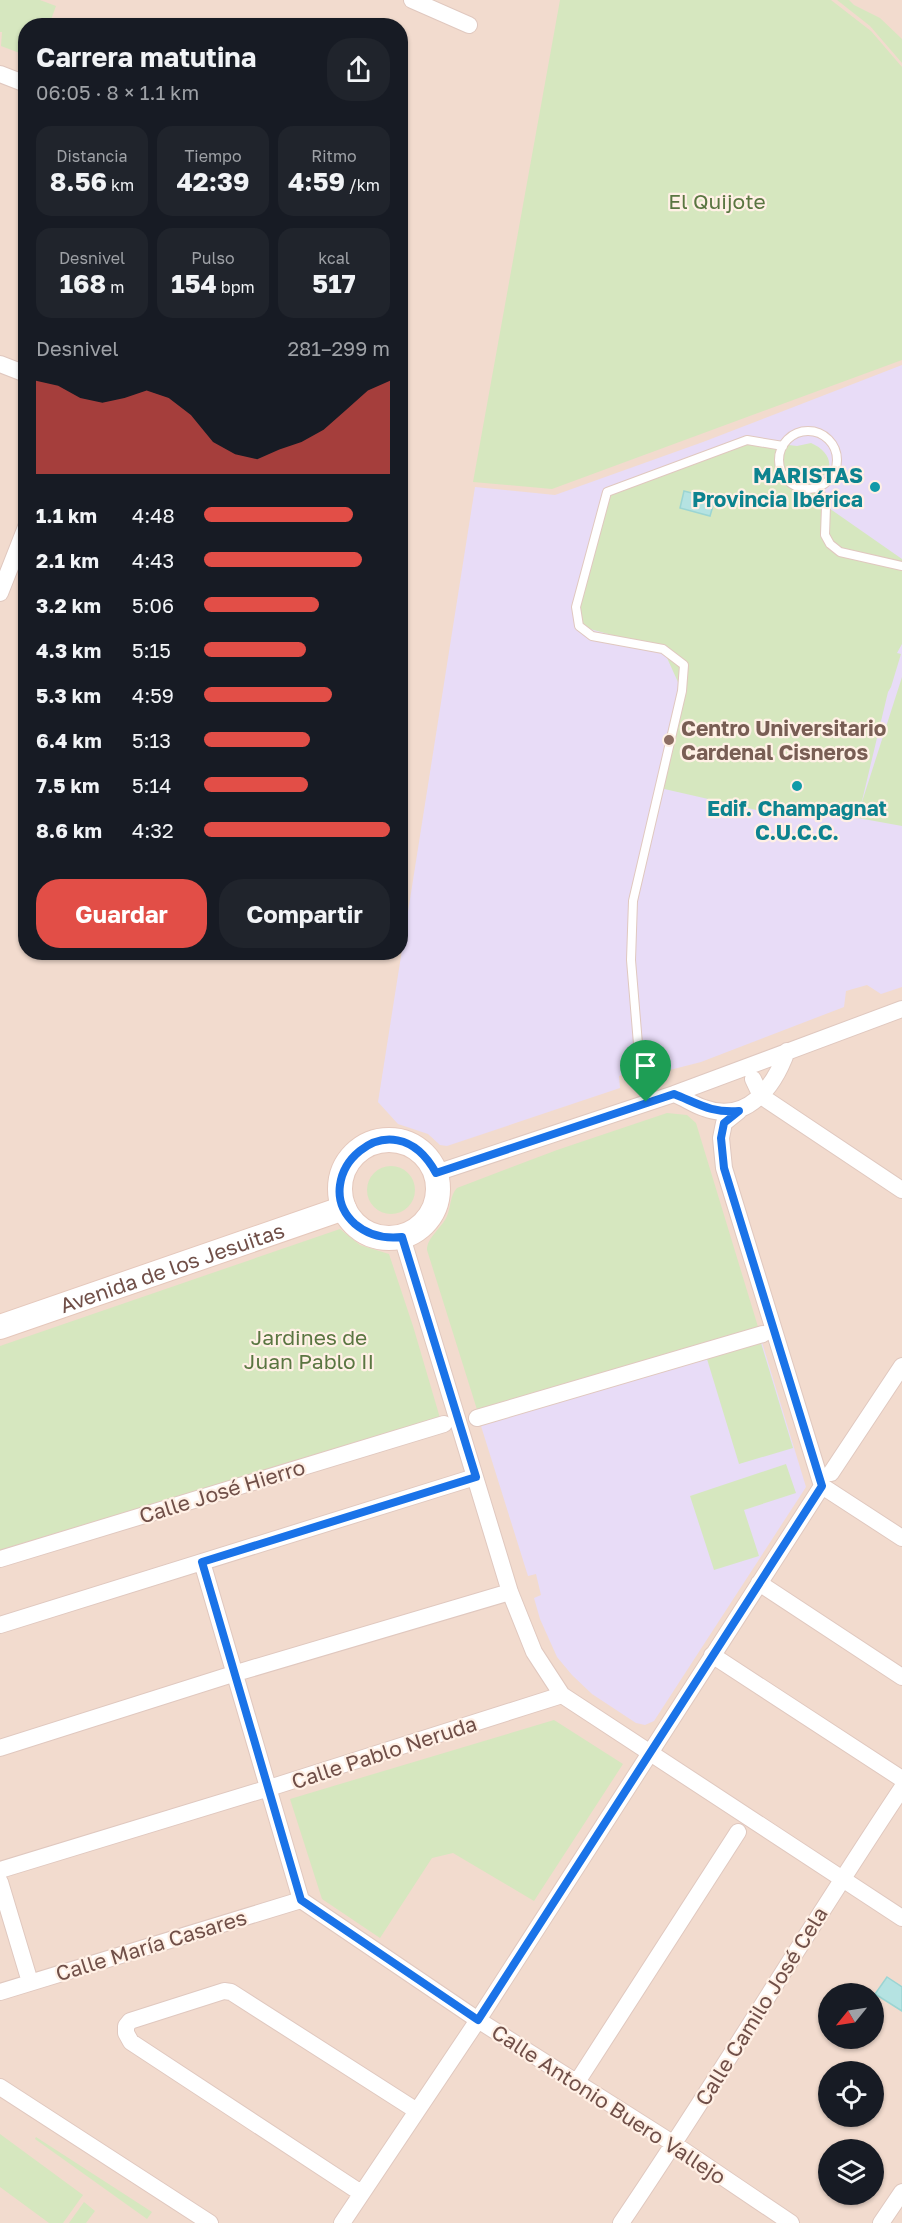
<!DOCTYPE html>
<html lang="es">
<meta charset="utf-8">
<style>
:root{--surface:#171b24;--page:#20242c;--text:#f1f3f6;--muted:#9ea1a6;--accent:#e24e47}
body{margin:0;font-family:"Golos Text",sans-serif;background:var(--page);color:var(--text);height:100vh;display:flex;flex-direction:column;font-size:22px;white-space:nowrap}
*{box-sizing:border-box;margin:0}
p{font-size:20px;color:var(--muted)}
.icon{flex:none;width:33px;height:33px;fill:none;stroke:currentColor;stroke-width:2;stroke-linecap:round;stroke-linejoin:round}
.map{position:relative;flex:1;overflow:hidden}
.sheet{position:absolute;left:18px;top:18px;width:390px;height:942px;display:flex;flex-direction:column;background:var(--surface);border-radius:24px;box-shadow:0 2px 4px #0004}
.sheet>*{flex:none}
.needle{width:39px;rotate:240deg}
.fabs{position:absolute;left:818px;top:1983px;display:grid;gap:12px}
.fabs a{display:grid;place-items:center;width:66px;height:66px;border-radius:50%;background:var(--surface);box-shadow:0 2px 4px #0004;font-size:30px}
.pin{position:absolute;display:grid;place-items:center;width:51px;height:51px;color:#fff;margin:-62px -26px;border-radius:50% 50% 50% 0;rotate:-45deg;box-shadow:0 0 6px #0007}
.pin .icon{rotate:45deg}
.round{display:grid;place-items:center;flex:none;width:63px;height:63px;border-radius:24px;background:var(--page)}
.headline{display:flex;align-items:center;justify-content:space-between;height:102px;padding:0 18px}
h1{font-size:27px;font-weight:700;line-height:45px}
.metrics{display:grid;grid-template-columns:repeat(3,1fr);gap:9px;height:102px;padding:6px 18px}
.metrics div{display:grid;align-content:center;border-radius:15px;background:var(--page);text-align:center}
.metrics b{font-size:26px;font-weight:700}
.metrics small{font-size:16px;font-weight:400}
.metrics p{font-size:16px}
.chart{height:168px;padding:12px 18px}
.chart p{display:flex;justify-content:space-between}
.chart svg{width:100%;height:108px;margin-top:6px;fill:var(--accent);opacity:.7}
.action{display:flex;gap:12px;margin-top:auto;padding:12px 18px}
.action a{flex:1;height:69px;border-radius:24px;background:var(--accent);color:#fff;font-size:24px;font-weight:700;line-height:69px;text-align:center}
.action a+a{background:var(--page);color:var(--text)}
ul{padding:0 18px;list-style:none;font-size:20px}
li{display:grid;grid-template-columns:96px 72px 1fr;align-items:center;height:45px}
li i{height:15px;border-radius:8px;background:var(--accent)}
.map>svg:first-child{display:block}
.residential{fill:#f2dbce;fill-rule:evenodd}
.education{fill:#e8dcf7}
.green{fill:#d6e7bf}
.water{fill:#b5e3e2;stroke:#9bd5d3;stroke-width:1.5}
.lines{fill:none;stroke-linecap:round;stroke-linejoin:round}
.lane-casing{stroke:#e0c8bf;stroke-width:10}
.street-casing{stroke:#e0c8bf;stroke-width:18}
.secondary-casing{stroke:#e5c8bc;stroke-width:26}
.lane{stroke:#fff;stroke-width:8}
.street{stroke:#fff;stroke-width:16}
.secondary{stroke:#fff;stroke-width:24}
.route-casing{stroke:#fff;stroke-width:12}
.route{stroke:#1a73e8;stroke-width:8}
.culture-dot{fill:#0f9aa8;stroke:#fff0e5;stroke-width:2}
.education-dot{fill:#8d6e63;stroke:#fff0e5;stroke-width:2}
.labels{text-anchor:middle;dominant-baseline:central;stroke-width:4.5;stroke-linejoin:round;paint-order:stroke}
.park-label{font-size:21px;fill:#5a7641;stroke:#fff0e5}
.culture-label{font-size:21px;font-weight:bold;fill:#0d838f;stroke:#fff0e5;text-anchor:end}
.education-label{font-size:21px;font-weight:bold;fill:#785e54;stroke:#fff0e5;text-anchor:start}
.street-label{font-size:21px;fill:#704f48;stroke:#fff0e5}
</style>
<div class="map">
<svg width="902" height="2223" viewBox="0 0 902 2223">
<rect width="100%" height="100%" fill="#fbebdf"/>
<path class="residential" d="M 0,0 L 902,0 L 902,2223 L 0,2223 ZM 26,26 L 400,26 L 400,952 L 26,952 ZM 828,1994 L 873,1994 L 873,2038 L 828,2038 ZM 828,2072 L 873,2072 L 873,2116 L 828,2116 ZM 828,2150 L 873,2150 L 873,2194 L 828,2194 Z"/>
<path class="education" d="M 902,365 L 902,987 L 881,994 L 867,985 L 846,991 L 844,1007 L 701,1062 L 662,1072 L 655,1063 L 619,1076 L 620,1088 L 447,1146 L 440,1145 L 428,1134 L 398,1124 L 378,1102 L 475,487 L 555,495 L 703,442 Z
M 761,1339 L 806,1487 L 654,1721 L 645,1725 L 636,1723 L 592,1694 L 572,1675 L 557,1657 L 540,1619 L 534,1598 L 541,1595 L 536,1574 L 528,1576 L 481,1426 L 489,1422 Z"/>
<path class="green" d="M 0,0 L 40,0 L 56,6 L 49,25 L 26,26 L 25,55 L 1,46 L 2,32 L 0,32 Z
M 560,0 L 831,0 L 871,31 L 902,67 L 902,360 L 552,489 L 473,482 Z
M 837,0 L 849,0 L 854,5 L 880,18 L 902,39 L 902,63 L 870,26 Z
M 747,440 L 797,446 L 811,443 C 830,451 838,470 816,480 L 826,506 L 902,559 L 902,644 L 897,653 L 901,654 L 891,687 L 888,692 L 861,805 L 902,677 L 902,826 L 858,818 L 766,807 L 765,812 L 660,788 L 682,691 L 663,649 L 579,626 L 576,608 L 607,492 Z
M 667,1113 L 687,1115 L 696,1123 L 759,1330 L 479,1416 L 427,1250 C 427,1237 442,1228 447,1216 C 451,1207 450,1195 457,1188 L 557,1150 Z
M367 1190a24 24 0 1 1 48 0a24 24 0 1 1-48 0Z
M 340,1229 L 360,1245 L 389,1254 L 413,1326 L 440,1418 L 0,1550 L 0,1346 Z
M 761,1343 L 793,1448 L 739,1464 L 707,1359 Z
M 786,1464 L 796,1493 L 744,1510 L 759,1556 L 714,1570 L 690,1496 Z
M 554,1720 L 623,1764 L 534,1901 L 453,1853 L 432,1858 L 380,1938 L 322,1899 L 290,1799 Z
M 0,2134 L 83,2195 L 63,2223 L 49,2223 L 0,2187 Z
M 36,2137 L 152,2212 L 147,2219 L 35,2139 Z
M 84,2202 L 95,2211 L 86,2223 L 69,2223 Z"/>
<path class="water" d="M 684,491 L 715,499 L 710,516 L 680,508 Z
M 887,1977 L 902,1987 L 902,2011 L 875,1994 Z"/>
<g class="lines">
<defs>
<path id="lane" d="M779 460a29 29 0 1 1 58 0a29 29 0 1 1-58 0Z
M 818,488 L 826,506 L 825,535 L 830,544 L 840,552 L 902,566
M 646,1102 L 640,1068 L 631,960 L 633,901 L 682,691 L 684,665 L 663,649 L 592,636 L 579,626 L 576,607 L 607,492 L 747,440 L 783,446"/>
<path id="street" d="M 412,0 L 469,25
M 0,74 L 26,84
M 0,364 L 26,374
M 0,593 L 26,527
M 753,1079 L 761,1096 L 902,1190
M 674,1094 C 685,1098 694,1105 704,1108 C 747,1124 774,1087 787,1051
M 739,1111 L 724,1123 L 721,1138 L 724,1168 L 822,1486 L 902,1538
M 436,1173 L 674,1094 L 902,1009
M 402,1237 L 510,1592 L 534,1652 L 562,1695 L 902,1918
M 477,1418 L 763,1334
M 831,1473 L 902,1366
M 0,1559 L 444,1424
M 202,1562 L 301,1900 L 478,2020 L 674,2144 L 791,2223
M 759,1583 L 902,1677
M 0,1625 L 475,1477
M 712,1655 L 902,1779
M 0,1748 L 233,1674 L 510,1592
M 0,1870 L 269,1788 L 562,1695
M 0,1882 L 30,1982
M 0,1992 L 301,1900
M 577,2082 L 738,1832
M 0,2087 L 210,2223
M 361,2193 L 131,2042 L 126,2033 L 126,2026 L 130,2021 L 224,1991 L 231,1992 L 417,2111
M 342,2223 L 478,2020 L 822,1486
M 621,2223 C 718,2080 806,1932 902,1788
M 881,2223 L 902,2192"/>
<g id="secondary">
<circle cx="389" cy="1189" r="49"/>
<path id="s1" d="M 0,1327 L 344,1208"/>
</g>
</defs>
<use href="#lane" class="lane-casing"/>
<use href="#street" class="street-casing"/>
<use href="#secondary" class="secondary-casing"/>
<use href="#lane" class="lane"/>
<use href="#street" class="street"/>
<use href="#secondary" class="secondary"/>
</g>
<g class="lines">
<defs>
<path id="route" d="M 674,1094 C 699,1104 711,1113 739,1111 L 724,1123 L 721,1138 L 724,1168 L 822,1486 L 478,2020 L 301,1900 L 202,1562 L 476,1477 L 402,1237 C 384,1239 369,1236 355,1224 C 304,1178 392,1092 436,1173 Z"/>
</defs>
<use href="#route" class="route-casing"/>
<use href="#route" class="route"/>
</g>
<g class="culture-dot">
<circle cx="875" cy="487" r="6"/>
<circle cx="797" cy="786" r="6"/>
</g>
<circle class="education-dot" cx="669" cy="740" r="6"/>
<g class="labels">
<g class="park-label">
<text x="717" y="201">El Quijote</text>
<text x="309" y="1337">Jardines de<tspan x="309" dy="24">Juan Pablo II</tspan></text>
</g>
<g class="culture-label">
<text x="863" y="475">MARISTAS<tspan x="863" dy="24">Provincia Ibérica</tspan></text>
<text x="797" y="808" text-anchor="middle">Edif. Champagnat<tspan x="797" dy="24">C.U.C.C.</tspan></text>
</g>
<g class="education-label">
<text x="681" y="728">Centro Universitario<tspan x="681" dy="24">Cardenal Cisneros</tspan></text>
</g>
<g class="street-label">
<text stroke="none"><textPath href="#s1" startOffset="182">Avenida de los Jesuitas</textPath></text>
<text transform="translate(222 1491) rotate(-17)">Calle José Hierro</text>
<text transform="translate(384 1752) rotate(-18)">Calle Pablo Neruda</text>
<text transform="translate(151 1945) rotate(-17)">Calle María Casares</text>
<text transform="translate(761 2006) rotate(-58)">Calle Camilo José Cela</text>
<text transform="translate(609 2104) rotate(33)">Calle Antonio Buero Vallejo</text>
</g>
</g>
</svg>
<div class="fabs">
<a><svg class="needle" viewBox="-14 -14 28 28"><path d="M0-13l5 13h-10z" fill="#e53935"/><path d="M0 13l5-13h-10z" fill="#9ea1a6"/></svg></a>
<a><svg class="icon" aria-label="locate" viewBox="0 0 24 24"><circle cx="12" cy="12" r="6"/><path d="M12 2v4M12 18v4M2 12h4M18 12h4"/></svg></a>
<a><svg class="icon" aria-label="layers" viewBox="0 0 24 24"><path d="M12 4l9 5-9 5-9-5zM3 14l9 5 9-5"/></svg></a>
</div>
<div class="pin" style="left:646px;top:1102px;background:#1e9e55"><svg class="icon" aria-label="arrive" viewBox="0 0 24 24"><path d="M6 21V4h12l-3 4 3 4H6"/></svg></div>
<section class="sheet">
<div class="headline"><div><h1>Carrera matutina</h1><p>06:05 · 8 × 1.1 km</p></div><a class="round"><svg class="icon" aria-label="share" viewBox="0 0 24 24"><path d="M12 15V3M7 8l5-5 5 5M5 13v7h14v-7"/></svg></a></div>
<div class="metrics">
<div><p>Distancia</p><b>8.56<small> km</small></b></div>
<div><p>Tiempo</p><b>42:39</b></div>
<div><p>Ritmo</p><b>4:59<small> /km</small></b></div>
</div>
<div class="metrics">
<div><p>Desnivel</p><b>168<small> m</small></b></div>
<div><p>Pulso</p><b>154<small> bpm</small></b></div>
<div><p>kcal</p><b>517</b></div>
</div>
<div class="chart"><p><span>Desnivel</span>281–299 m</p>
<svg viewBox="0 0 160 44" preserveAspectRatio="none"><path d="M0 44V6L10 8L20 13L30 15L40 13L50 10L60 13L70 20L80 31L90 36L100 38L110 34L120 31L130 26L140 18L150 10L160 6V44z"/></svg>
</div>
<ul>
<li><b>1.1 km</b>4:48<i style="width:80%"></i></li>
<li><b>2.1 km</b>4:43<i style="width:85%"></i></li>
<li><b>3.2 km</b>5:06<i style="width:62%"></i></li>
<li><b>4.3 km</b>5:15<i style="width:55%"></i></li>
<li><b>5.3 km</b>4:59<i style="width:69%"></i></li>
<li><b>6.4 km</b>5:13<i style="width:57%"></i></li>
<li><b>7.5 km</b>5:14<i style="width:56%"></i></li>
<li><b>8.6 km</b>4:32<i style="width:100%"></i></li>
</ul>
<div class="action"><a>Guardar</a><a>Compartir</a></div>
</section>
</div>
